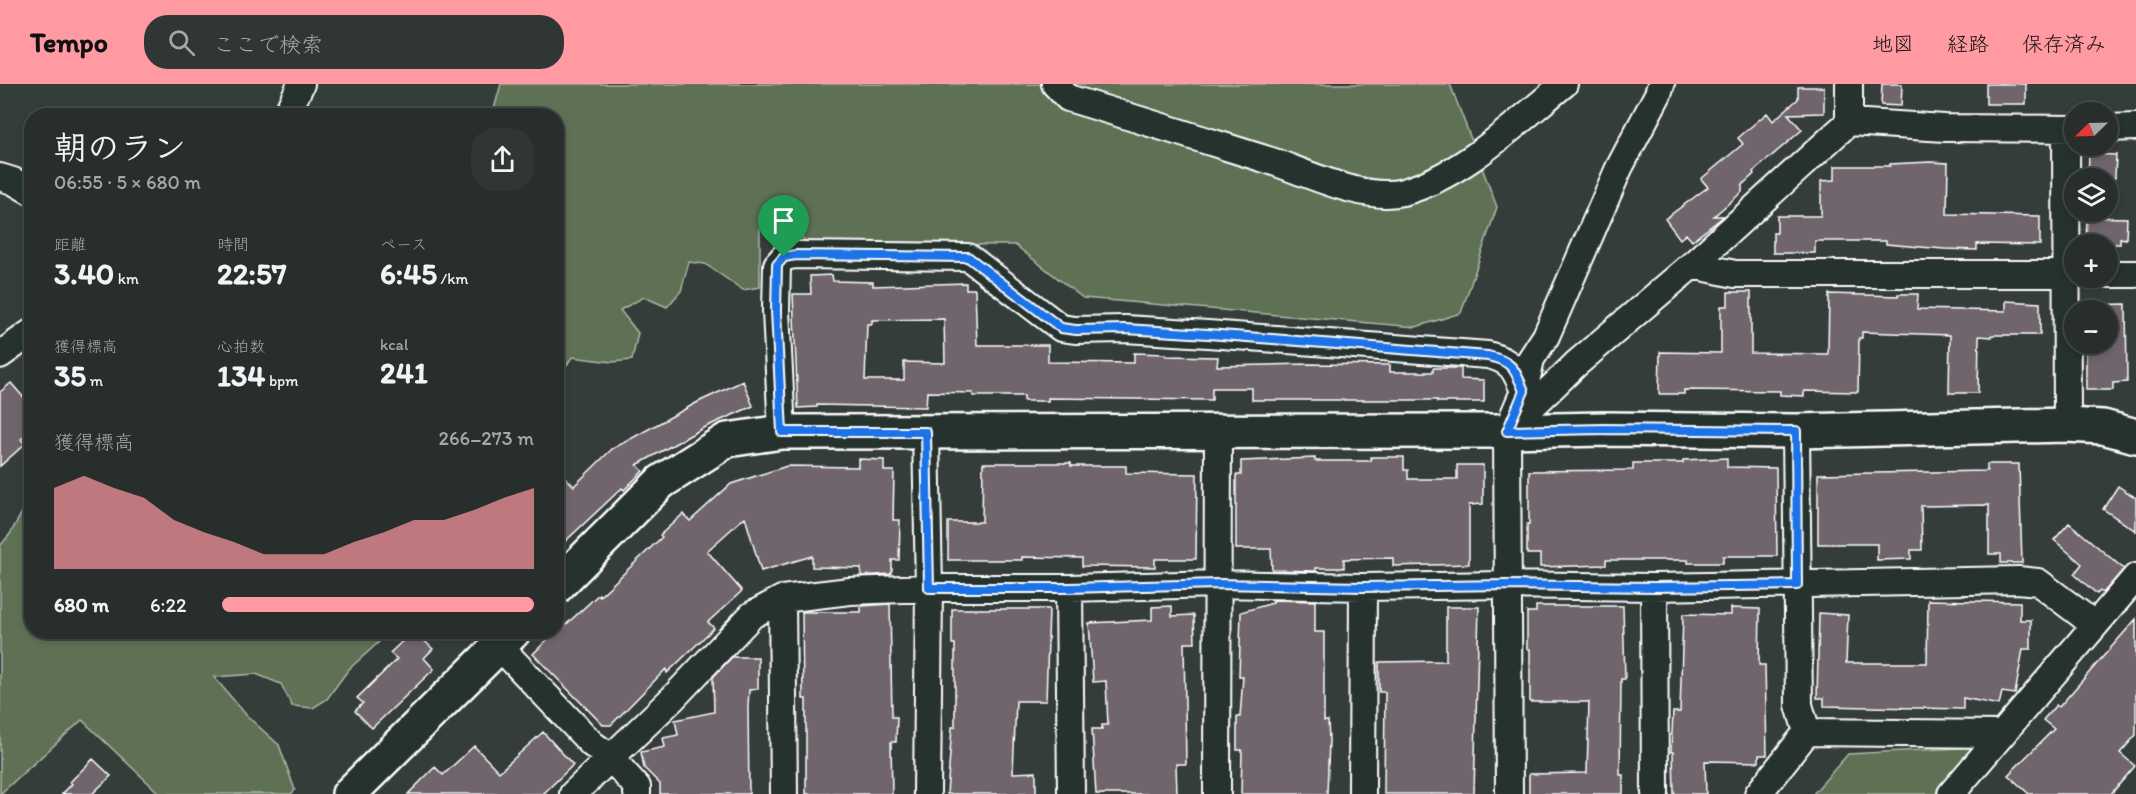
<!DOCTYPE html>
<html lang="ja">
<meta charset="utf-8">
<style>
:root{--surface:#282e2c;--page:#303634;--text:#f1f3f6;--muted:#a5a8a9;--line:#444a48;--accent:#ff9aa2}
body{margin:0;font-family:Itim,"Klee One",sans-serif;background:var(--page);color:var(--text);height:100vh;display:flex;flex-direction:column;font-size:22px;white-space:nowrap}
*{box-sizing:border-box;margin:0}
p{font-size:20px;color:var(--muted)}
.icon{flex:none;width:33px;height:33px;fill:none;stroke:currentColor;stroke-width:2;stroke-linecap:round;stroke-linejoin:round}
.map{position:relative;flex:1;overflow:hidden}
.drawer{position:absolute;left:24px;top:24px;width:540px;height:531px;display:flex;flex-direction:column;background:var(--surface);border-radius:24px;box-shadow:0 3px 9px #0003,0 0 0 2px var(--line)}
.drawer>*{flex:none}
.needle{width:39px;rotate:247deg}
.buttons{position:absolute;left:2064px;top:18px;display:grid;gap:12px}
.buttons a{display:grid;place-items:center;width:54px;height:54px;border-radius:50%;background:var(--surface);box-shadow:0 3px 9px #0003,0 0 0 2px var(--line);font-size:30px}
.pin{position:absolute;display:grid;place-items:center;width:51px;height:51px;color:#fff;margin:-62px -26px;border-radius:50% 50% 50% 0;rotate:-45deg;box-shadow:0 0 6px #0007}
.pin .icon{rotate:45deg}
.round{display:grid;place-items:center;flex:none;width:63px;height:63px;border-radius:24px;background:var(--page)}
.head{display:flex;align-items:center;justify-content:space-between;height:102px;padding:0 30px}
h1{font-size:33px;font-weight:800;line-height:45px}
.figures{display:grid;grid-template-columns:repeat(3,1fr);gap:9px;height:102px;padding:6px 30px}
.figures div{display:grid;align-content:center}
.figures b{font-size:30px;font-weight:800}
.figures small{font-size:16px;font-weight:400}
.figures p{font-size:16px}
.chart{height:168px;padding:12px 30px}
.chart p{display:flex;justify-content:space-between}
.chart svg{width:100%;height:108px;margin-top:6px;fill:var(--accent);opacity:.7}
ul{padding:0 30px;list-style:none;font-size:20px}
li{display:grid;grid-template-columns:96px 72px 1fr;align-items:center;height:45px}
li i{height:15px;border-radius:8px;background:var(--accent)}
header{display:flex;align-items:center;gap:36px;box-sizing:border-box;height:84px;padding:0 30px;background:var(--accent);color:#111}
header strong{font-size:28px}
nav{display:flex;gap:33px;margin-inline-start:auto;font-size:21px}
.search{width:420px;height:54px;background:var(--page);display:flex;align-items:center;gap:15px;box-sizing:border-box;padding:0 21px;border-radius:24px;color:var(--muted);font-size:22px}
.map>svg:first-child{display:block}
.green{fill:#5e7154;stroke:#aeb8aa;stroke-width:1.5}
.building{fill:#6f656c;stroke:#fff;stroke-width:1.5;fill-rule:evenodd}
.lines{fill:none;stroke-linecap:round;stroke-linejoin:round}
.street-casing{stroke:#fff;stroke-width:30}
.secondary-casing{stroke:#fff;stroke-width:38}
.street{stroke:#26332d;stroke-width:26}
.secondary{stroke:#26332d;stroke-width:33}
.route-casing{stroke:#fff;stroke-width:12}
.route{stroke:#1a73e8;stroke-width:8}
</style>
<header>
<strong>Tempo</strong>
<div class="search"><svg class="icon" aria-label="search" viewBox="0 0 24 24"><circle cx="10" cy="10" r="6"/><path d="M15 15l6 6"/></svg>ここで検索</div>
<nav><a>地図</a><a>経路</a><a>保存済み</a></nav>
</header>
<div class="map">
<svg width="2136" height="710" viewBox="0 0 2136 710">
<rect width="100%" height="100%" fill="#353d3a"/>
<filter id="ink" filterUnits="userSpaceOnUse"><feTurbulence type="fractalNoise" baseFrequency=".0167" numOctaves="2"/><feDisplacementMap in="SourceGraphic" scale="12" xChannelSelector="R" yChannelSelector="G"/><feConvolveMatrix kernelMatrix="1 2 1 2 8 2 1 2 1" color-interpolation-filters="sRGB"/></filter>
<g filter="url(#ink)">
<path class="green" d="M 501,0 L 1450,0 L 1497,123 L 1461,229 L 1416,243 L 1083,214 L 1015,161 L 811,160 L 772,135 L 760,144 L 760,203 L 743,206 L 705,180 L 689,178 L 681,207 L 667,223 L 644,213 L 620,226 L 638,249 L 632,276 L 612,278 L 572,273 L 557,297 L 556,32 L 492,32 Z
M 31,412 L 32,548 L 390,548 L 348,586 L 327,615 L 313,624 L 292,622 L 281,600 L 256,590 L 214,593 L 248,633 L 279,661 L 295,706 L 291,710 L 160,710 L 82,636 L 0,710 L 0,462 L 10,450 Z
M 1977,663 L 1936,710 L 1813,710 L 1848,670 Z"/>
<path class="building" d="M 1882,0 L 1902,0 L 1901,22 L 1881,21 Z
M 1986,0 L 2026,0 L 2026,20 L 1986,20 Z
M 1798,3 L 1824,3 L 1824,29 L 1788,30 L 1802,46 L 1753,88 L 1754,90 L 1742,101 L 1742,108 L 1714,132 L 1724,132 L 1719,136 L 1692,157 L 1686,150 L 1680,155 L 1665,135 L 1708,103 L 1701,95 L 1743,60 L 1738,54 L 1767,29 L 1773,37 L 1798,15 Z
M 2089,70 L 2116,71 L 2115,94 L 2088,94 Z
M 1930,78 L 1948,79 L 1947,130 L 2040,132 L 2040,161 L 1977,160 L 1977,166 L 1944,165 L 1886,160 L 1886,157 L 1815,157 L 1815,169 L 1773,169 L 1773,149 L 1777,149 L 1777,132 L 1821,132 L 1821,97 L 1835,96 L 1835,82 L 1890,82 L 1890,80 Z
M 2087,133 L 2127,134 L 2126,155 L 2120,154 L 2120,160 L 2086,160 Z
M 832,191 L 833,197 L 873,198 L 873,202 L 966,199 L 966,205 L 975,205 L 977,261 L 1048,261 L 1048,278 L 1134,279 L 1134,269 L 1166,270 L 1166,272 L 1218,273 L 1217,282 L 1308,280 L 1390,281 L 1390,288 L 1433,288 L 1433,284 L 1461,284 L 1461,295 L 1484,296 L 1484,318 L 1437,318 L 1437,316 L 1252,316 L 1252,304 L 1212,304 L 1212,316 L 1048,314 L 1048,317 L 1024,317 L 1024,312 L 973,312 L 973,309 L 927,308 L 926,323 L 817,321 L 817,323 L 798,324 L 793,210 L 811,210 L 810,192 ZM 944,235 L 945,279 L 904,278 L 904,296 L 865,296 L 867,240 L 872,240 L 872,236 Z
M 1728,208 L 1751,208 L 1751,269 L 1828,270 L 1829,210 L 1898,212 L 1898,210 L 1918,210 L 1917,225 L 2006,227 L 2006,217 L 2040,219 L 2040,251 L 1992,251 L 1992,253 L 1979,252 L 1978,309 L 1949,309 L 1950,251 L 1862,248 L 1862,254 L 1859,254 L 1858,308 L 1804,307 L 1804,312 L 1780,311 L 1780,307 L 1684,306 L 1684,310 L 1659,310 L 1660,268 L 1721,269 L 1721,222 L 1728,222 Z
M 2126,220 L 2127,298 L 2113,299 L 2113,306 L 2086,306 L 2086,260 L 2108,260 L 2108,226 L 2087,226 L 2087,221 Z
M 743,297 L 753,322 L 703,344 L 637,381 L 643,387 L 624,406 L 622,404 L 556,466 L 556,384 L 574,402 L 612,365 L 698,318 Z
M 11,299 L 32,323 L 32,346 L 21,355 L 25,360 L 0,382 L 0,308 Z
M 1371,373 L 1404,373 L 1404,386 L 1408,386 L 1408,395 L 1457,395 L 1457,381 L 1483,381 L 1483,420 L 1469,421 L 1469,480 L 1393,482 L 1393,474 L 1344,475 L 1344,484 L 1316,484 L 1316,487 L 1272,486 L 1271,465 L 1236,465 L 1236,391 L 1241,391 L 1241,377 L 1315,374 L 1315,377 L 1371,377 Z
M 1727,374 L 1727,383 L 1776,384 L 1777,472 L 1723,472 L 1723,479 L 1688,479 L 1688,476 L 1606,476 L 1606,481 L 1540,483 L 1540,470 L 1527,470 L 1527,440 L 1529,440 L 1529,387 L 1633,386 L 1633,379 L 1683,379 L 1683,376 Z
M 858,375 L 884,376 L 884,387 L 894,387 L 893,436 L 900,436 L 899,476 L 892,476 L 892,489 L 890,490 L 861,492 L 861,484 L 812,483 L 812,472 L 761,487 L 745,433 L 707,467 L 742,507 L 708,538 L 714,544 L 667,589 L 666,585 L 611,641 L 603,641 L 533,570 L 557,546 L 558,548 L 599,510 L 600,512 L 662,453 L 660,451 L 683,430 L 690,437 L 731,400 L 787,382 L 858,383 Z
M 983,379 L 1071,379 L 1071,382 L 1126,382 L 1126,389 L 1197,390 L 1196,475 L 1155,475 L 1155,483 L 1082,482 L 1082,474 L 1022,473 L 1022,476 L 948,476 L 948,438 L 982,438 Z
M 1987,380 L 2019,380 L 2022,479 L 2001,479 L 2001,470 L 1989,470 L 1989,421 L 1921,422 L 1922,466 L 1911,466 L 1911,475 L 1877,476 L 1877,460 L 1818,460 L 1818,390 L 1987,387 Z
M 2118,402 L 2136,414 L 2136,447 L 2103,425 Z
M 2069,439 L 2124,485 L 2103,509 L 2100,507 L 2097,510 L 2074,490 L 2082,480 L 2054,456 Z
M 1273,516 L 1315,517 L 1315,548 L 1324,548 L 1324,637 L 1328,637 L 1329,656 L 1327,710 L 1241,710 L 1242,666 L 1237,666 L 1237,633 L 1240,633 L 1243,592 L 1239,592 L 1241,528 L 1273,519 Z
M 1928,516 L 2020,518 L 2020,536 L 2031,536 L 2031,565 L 2023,565 L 2015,610 L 2002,608 L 1999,621 L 1963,614 L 1963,625 L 1824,622 L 1824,614 L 1817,614 L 1819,529 L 1848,531 L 1846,579 L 1927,579 Z
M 890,520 L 892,633 L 897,633 L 896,658 L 891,658 L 892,710 L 806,710 L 806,615 L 803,615 L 802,528 L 861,528 L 861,522 Z
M 1172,522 L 1172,532 L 1194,531 L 1195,559 L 1184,559 L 1186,680 L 1176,680 L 1177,710 L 1096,710 L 1092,645 L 1102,645 L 1102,641 L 1108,641 L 1106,597 L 1093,598 L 1089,539 L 1152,536 L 1152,523 Z
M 1536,522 L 1623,522 L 1625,595 L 1621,595 L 1620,691 L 1623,691 L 1623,710 L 1529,710 L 1529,690 L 1587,689 L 1589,618 L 1530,618 L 1530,565 L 1527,565 L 1527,528 L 1536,528 Z
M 1446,523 L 1479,523 L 1474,710 L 1384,710 L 1385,608 L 1379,608 L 1379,578 L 1446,577 Z
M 1731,524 L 1760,525 L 1759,581 L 1765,581 L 1767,671 L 1759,671 L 1759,678 L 1705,677 L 1706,710 L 1674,710 L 1673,668 L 1671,668 L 1673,628 L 1680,628 L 1683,530 L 1731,531 Z
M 952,525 L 1049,525 L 1046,617 L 1016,617 L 1013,689 L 1036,688 L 1036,710 L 947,710 L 952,643 L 955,643 L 955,560 L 952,560 Z
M 2136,535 L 2136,651 L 2120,669 L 2135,682 L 2111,710 L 2029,710 L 2008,691 L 2054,645 L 2043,636 L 2056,621 L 2059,623 Z
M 412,548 L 415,548 L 433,565 L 424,574 L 434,585 L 372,644 L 355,627 L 363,619 L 357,614 L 397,575 L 390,569 Z
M 732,573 L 758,573 L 758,605 L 749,606 L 748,623 L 749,710 L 660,710 L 660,700 L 644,684 L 641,668 L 665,663 L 663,654 L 678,651 L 675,636 L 714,628 L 713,593 Z
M 543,648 L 573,681 L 543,710 L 408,710 L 435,683 L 443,691 L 474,662 L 499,688 Z
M 93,675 L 111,692 L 92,710 L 62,710 L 72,700 L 70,698 Z"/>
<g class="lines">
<defs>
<path id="street" d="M 1055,0 L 1068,14 C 1135,34 1201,55 1268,76 C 1306,88 1363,118 1403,108 C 1463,92 1517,38 1564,0
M 286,32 L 301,0
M 1849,38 L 1849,0
M 2108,44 L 2136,43
M 2066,45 L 2067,341
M 0,93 L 13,97 L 32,108
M 1692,181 L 1735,190 L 2074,190
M 2108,190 L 2136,190
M 0,271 L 32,248
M 1516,338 L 1576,280 L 1692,181 L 1849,38 L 1945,44 L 2074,45
M 1796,347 L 1799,621 L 1807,648
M 782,348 L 776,227 L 777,181 L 784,173 L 796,171 L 968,173 L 1061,244 L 1075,246 L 1125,245 L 1208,250 L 1488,271 C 1512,277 1515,285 1524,307
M 926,348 L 929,504 L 927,710
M 1654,503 L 1655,710
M 1069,504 L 1071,710
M 782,515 L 784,710
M 499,562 L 592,660 L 610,673 L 637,703 L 637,710
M 1807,648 L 2000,650
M 573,710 L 673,614 L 752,531 L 782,515 L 850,507 L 929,504 L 1069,504 L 1218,500 L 1363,503 L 1507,501 L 1654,503 L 2018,496 L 2038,498 L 2095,541
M 1217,710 L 1218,346
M 1362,710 L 1363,503
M 1509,710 L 1507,347 L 1524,307 L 1531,275 L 1546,252 L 1619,84 L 1658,10 L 1661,0
M 1758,710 L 1807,648
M 1951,710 L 2136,493"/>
<path id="secondary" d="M 556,503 L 661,398 L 727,356 L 782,348 L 1507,347 L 1604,345 L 1796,347 L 2067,341 L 2103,343 L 2136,352
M 349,710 L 513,548"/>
</defs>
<use href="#street" class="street-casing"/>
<use href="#secondary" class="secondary-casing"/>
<use href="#street" class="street"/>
<use href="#secondary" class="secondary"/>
</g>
</g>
<g class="lines" filter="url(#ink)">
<defs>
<path id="route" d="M 796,171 L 968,173 L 1061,244 L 1076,246 L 1125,245 L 1208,250 L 1488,272 C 1512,277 1515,285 1524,307 L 1507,347 L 1604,345 L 1796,347 L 1797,501 L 1654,503 L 1507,501 L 1363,503 L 1218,500 L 1069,504 L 929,504 L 926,348 L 782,348 L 776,227 L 777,181 L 784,173 Z"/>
</defs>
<use href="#route" class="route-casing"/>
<use href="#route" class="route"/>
</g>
</svg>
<div class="buttons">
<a><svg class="needle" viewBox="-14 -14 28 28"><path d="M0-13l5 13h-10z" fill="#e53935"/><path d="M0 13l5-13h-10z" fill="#a5a8a9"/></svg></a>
<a><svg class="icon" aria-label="layers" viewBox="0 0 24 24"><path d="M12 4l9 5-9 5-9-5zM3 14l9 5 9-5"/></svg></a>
<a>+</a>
<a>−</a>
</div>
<div class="pin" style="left:784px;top:173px;background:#1e9e55"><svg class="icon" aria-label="arrive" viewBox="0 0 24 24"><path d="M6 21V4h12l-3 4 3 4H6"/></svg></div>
<section class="drawer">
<div class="head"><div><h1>朝のラン</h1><p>06:55 · 5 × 680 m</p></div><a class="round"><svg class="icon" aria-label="share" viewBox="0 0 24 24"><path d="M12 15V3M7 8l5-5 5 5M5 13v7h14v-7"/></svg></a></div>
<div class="figures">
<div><p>距離</p><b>3.40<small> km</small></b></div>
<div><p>時間</p><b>22:57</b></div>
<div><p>ペース</p><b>6:45<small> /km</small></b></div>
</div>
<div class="figures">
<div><p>獲得標高</p><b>35<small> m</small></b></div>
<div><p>心拍数</p><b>134<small> bpm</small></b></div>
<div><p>kcal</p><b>241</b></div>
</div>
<div class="chart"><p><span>獲得標高</span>266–273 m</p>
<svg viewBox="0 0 160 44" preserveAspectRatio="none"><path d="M0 44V11L10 6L20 11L30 15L40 24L50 29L60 33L70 38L80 38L90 38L100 33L110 29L120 24L130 24L140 20L150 15L160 11V44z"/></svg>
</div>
<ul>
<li><b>680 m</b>6:22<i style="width:100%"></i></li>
</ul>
</section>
</div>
